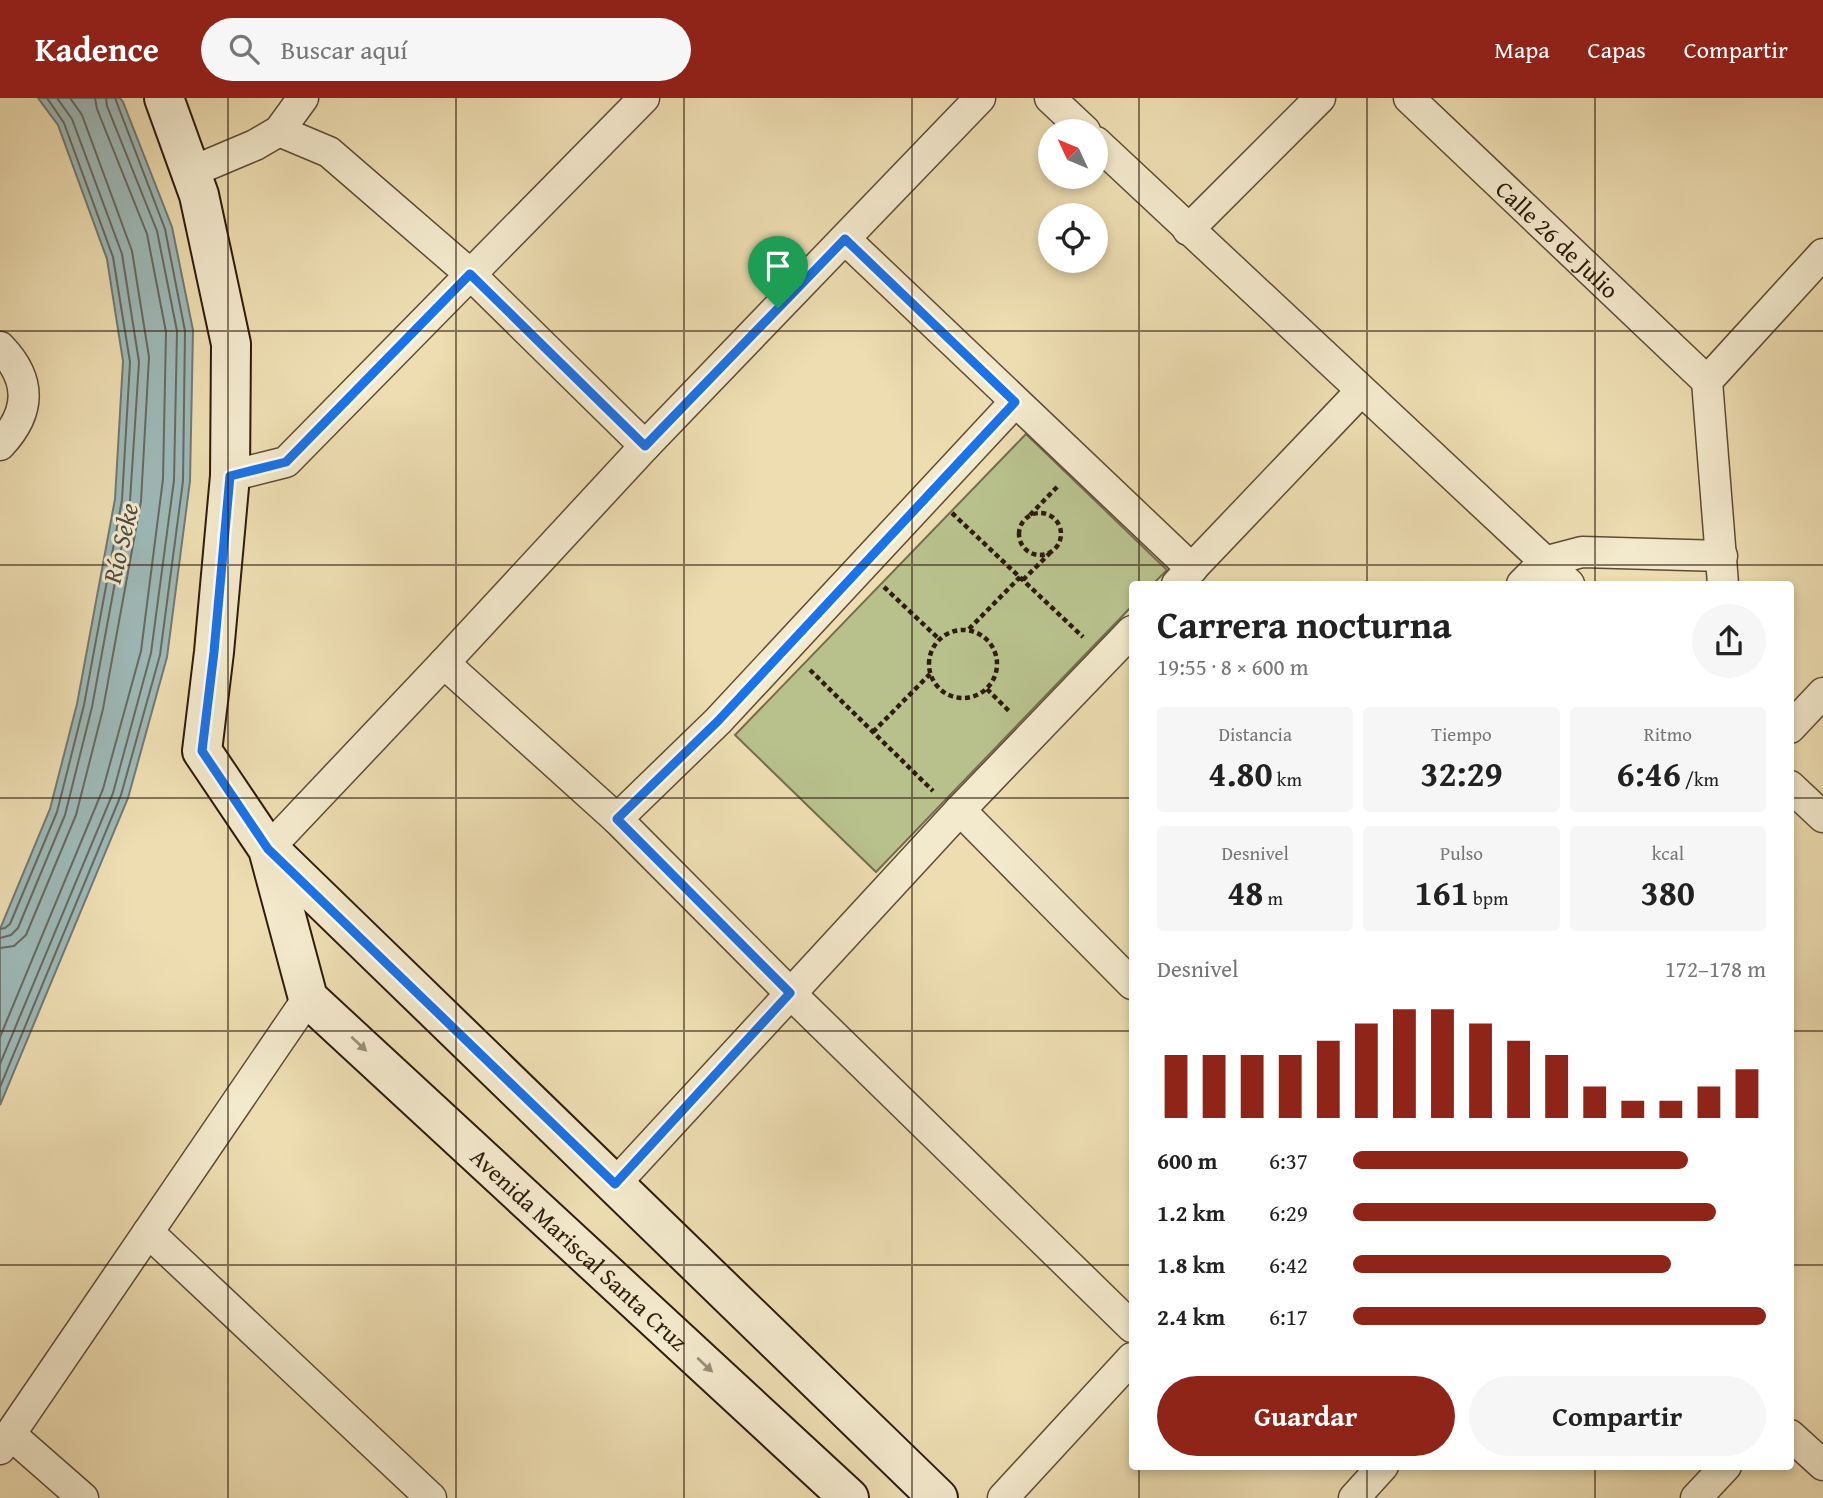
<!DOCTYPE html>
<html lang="es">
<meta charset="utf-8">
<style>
:root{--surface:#fff;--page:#f6f6f6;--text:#222;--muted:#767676;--accent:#8f2418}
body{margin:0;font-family:"Gentium Book Plus",serif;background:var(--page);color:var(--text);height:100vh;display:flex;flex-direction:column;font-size:26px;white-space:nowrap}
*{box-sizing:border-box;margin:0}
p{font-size:23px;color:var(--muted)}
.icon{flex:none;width:38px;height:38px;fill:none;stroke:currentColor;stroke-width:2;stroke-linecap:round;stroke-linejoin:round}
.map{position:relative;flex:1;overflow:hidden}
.panel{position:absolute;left:1129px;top:483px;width:665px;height:889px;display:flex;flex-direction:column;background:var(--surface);border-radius:7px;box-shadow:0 4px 10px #0003}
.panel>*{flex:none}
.needle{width:46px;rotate:314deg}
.tools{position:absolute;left:1038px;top:21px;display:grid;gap:14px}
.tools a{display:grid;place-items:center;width:70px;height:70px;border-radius:50%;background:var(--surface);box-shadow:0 4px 10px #0003;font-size:35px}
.pin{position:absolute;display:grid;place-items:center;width:60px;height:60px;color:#fff;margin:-72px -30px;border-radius:50% 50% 50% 0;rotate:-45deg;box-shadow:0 0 7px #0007}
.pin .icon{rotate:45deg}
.round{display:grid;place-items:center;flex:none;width:74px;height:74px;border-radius:37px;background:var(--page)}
.overview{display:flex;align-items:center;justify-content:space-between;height:119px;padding:0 28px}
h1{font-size:38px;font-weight:700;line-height:52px}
.figures{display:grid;grid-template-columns:repeat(3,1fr);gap:10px;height:119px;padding:7px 28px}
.figures div{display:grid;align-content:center;border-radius:7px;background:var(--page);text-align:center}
.figures b{font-size:35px;font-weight:700}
.figures small{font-size:19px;font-weight:400}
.figures p{font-size:19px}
.chart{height:196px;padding:14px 28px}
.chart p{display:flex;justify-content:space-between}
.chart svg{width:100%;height:126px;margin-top:7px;stroke:var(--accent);stroke-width:6}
.button{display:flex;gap:14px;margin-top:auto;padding:14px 28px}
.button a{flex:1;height:80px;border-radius:42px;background:var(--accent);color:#fff;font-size:28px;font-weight:700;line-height:80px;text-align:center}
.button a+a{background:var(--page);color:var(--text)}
ul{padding:0 28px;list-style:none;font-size:23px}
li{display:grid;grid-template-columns:112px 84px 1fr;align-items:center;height:52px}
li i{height:18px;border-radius:9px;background:var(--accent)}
header{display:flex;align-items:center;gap:42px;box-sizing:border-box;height:98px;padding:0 35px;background:var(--accent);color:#fff}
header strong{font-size:33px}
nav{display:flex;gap:38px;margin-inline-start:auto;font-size:24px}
.search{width:490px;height:63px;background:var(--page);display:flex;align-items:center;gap:18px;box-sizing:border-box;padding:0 24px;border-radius:38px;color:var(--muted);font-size:26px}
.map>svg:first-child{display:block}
.green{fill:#b8c18c;stroke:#736e4c;stroke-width:2}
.water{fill:#9eb9b7;stroke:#717a73;stroke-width:2}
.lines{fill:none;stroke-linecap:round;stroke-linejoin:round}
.shore{stroke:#666a62;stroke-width:2}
.street-casing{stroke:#5e4c36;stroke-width:33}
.secondary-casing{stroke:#2e1c0d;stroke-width:42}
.path{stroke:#2e1c0d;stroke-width:4.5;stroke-dasharray:5 3.5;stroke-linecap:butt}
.street{stroke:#f3e9cc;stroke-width:30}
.secondary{stroke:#f3e9cc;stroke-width:38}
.oneway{fill:#9a8d76}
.route-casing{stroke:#fff;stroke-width:14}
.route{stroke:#1a73e8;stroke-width:9}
.grid{fill:none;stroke:#2e1c0d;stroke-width:2;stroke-opacity:0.55}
.labels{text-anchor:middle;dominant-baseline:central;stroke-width:6;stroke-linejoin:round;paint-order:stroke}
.street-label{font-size:24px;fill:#2e1c0d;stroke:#f3e9cc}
.water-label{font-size:26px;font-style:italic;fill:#504b40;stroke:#f3e9cc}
</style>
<header>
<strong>Kadence</strong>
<div class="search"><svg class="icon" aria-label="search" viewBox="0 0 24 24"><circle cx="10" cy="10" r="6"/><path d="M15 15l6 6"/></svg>Buscar aquí</div>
<nav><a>Mapa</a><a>Capas</a><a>Compartir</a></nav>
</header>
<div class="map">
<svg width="1823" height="1400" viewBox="0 0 1823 1400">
<rect width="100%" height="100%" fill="#edddb1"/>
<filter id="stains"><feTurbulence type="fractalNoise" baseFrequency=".00286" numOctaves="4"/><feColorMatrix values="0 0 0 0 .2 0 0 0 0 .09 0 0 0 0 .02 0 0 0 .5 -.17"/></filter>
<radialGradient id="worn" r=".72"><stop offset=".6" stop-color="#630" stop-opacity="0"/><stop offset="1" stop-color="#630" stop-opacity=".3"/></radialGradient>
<path class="green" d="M 1026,336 L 1167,472 L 1153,486 L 1132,486 L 1132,508 L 876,774 L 735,637 Z"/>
<path class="water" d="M 38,0 L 120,0 L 123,4 L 172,129 L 193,232 L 190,383 L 167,559 L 128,700 L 0,1007 L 0,831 L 50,711 L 77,606 L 115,401 L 123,263 L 107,161 L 58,27 Z"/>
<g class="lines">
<path class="shore" d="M 0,831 L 5,830 L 10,826 L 57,714 L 84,607 L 122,402 L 130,264 L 113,159 L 64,25 L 47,0
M 0,840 L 11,837 L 18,830 L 65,717 L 92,609 L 130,403 L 139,264 L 122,156 L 72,21 L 57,0
M 0,850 L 14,848 L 26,837 L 76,717 L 103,611 L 141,403 L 149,259 L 132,153 L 82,17 L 70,0
M 0,939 L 103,691 L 141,553 L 163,381 L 166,234 L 147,136 L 97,11 L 95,0
M 0,966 L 113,695 L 151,555 L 174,382 L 177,233 L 157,133 L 107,8 L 106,0
M 0,989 L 121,697 L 160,557 L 183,383 L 185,233 L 165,131 L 115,0"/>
<defs>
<g id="street">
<path d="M 1050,0 L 1085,33"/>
<path id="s1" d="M 1409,0 L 1707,283"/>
<path d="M 279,33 L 329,54 L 470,176 L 645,348"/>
<path d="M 1096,44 L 1569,486"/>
<path d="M 191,74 L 255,47 L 279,33 L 303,0"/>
<path d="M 1188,132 L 1320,0"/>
<path d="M 845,141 L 1192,471"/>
<path d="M 0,249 C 32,282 31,314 0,347"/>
<path d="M 230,378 L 286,364 L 644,0"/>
<path d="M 1177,486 L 1361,293"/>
<path d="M 1522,486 L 1544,464 L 1582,454 L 1722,458"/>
<path d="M 1723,486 L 1707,283 L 1823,156"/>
<path d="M 444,565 L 617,721 L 790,895 L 1132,1229"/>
<path d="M 1790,630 L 1823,595"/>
<path d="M 1790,688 L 1823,719"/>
<path d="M 960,712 L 1132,886"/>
<path d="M 617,721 L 718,623 L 1015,304"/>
<path d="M 268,751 L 444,565 L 645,348 L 980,0"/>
<path d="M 615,1086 L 960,712 L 1132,533"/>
<path d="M 148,1134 L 431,1400"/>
<path d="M 10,1336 L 83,1400"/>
<path d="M 1790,1337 L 1823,1367"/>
<path d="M 0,1351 L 308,900"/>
<path d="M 1003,1400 L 1132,1260"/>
<path d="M 1354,1400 L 1383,1368"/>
<path d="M 1696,1400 L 1726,1368"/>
</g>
<g id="secondary">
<path id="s2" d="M 164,0 L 199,97 L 231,246 L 230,378 L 214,554 L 202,653 L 268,751 L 308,900 L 849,1400"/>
<path d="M 269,751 L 938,1400"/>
</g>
</defs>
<use href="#street" class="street-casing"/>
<use href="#secondary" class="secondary-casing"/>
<path class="path" d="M 952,415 L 1083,539
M1019 436a21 21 0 1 1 42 0a21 21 0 1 1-42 0Z
M 1030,417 L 1058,388
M 1023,482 L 1050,455
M 884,489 L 939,541
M 969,531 L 1020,479
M929 566a34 34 0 1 1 68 0a34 34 0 1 1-68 0Z
M 810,572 L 933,693
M 987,591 L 1011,615
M 873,634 L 930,576"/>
<use href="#street" class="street"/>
<use href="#secondary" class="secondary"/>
</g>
<defs><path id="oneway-solid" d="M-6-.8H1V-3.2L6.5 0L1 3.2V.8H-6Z" transform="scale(1.75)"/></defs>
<g class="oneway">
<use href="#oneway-solid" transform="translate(359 946) rotate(43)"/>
<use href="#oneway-solid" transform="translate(705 1267) rotate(43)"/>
</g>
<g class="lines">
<defs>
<path id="route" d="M 845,141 L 1015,304 L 718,623 L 617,721 L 790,895 L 615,1086 L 268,751 L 202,653 L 214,554 L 230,378 L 286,364 L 470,176 L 645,348 Z"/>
</defs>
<use href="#route" class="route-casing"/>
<use href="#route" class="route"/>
</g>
<path class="grid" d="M 228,0 L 228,1400M 456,0 L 456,1400M 684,0 L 684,1400M 912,0 L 912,1400M 1139,0 L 1139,486M 1367,0 L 1367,486M 1595,0 L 1595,486M 0,233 L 1823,233M 0,467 L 1823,467M 0,700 L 1132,700M 1790,700 L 1823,700M 0,933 L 1132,933M 1790,933 L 1823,933M 0,1167 L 1132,1167M 1790,1167 L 1823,1167M 1139,1368 L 1139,1400M 1367,1368 L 1367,1400M 1595,1368 L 1595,1400"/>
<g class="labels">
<g class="street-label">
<text stroke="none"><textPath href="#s1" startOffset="205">Calle 26 de Julio</textPath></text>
<text stroke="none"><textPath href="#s2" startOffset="1306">Avenida Mariscal Santa Cruz</textPath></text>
</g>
<g class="water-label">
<text transform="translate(120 445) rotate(-77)">Río Seke</text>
</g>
</g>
<rect width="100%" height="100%" filter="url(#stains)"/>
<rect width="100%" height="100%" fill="url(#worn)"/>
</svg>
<div class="tools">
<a><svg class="needle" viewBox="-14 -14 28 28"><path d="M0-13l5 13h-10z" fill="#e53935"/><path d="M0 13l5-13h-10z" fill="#767676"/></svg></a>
<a><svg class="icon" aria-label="locate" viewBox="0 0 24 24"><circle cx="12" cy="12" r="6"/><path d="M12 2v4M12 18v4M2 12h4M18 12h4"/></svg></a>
</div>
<div class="pin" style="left:778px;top:210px;background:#1e9e55"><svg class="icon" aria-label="arrive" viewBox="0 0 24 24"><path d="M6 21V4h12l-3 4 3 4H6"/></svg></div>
<section class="panel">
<div class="overview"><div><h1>Carrera nocturna</h1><p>19:55 · 8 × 600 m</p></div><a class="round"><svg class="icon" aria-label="share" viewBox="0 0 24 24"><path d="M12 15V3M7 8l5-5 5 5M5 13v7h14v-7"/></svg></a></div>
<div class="figures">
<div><p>Distancia</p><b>4.80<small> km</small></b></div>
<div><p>Tiempo</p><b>32:29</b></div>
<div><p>Ritmo</p><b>6:46<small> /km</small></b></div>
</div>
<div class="figures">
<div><p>Desnivel</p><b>48<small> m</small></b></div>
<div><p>Pulso</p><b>161<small> bpm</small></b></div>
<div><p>kcal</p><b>380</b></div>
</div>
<div class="chart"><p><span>Desnivel</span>172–178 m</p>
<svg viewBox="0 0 160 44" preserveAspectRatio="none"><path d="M5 44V22M15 44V22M25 44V22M35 44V22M45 44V17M55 44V11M65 44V6M75 44V6M85 44V11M95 44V17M105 44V22M115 44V33M125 44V38M135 44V38M145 44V33M155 44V27"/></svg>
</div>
<ul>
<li><b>600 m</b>6:37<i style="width:81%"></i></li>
<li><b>1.2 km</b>6:29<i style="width:88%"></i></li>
<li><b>1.8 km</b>6:42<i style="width:77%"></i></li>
<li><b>2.4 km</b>6:17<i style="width:100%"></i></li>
</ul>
<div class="button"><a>Guardar</a><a>Compartir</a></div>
</section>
</div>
